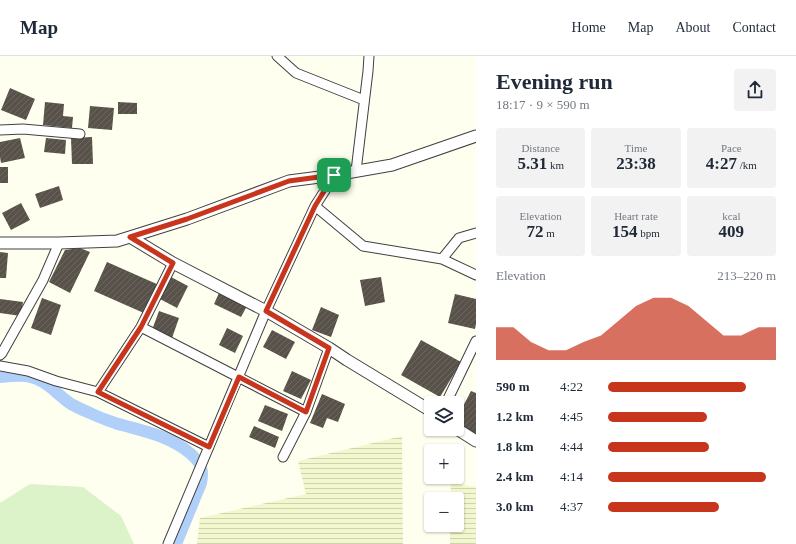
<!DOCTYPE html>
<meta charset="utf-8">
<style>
:root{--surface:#fff;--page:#f2f2f3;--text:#1f2937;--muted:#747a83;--line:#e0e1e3;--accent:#c8351d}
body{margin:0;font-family:"Times New Roman",serif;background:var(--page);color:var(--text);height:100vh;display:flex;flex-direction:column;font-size:15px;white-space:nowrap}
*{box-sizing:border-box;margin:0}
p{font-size:13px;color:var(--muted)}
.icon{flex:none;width:22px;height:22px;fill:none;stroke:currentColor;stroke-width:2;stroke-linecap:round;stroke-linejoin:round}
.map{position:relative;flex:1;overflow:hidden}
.sheet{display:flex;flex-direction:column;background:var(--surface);width:320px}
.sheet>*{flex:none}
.buttons{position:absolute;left:424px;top:340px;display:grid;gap:8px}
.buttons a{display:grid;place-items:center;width:40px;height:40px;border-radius:4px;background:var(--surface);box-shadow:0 1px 3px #0004;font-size:20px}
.pin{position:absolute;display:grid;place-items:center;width:34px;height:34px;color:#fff;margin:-17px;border-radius:8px;box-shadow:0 2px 6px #0006}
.round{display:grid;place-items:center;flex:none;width:42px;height:42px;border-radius:4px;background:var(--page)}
.overview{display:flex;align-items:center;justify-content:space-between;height:68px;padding:0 20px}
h1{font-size:22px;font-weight:800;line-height:30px}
.figures{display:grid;grid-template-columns:repeat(3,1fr);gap:6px;height:68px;padding:4px 20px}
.figures div{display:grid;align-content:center;border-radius:4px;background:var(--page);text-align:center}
.figures b{font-size:17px;font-weight:800}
.figures small{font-size:11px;font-weight:400}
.figures p{font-size:11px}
.chart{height:112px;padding:8px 20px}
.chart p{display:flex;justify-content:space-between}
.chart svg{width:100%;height:72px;margin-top:4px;fill:var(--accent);opacity:.7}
ul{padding:0 20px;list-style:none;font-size:13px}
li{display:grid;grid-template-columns:64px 48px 1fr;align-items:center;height:30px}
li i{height:10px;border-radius:5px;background:var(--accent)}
header{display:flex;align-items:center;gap:24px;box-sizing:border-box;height:56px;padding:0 20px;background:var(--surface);border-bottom:1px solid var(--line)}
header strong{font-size:19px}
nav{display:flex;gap:22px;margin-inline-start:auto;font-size:14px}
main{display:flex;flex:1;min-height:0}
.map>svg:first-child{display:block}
.farmland{fill:url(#farmland-rules)}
.pitch{fill:#dcf3c9}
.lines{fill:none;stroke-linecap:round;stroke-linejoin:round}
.canal{stroke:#b0d0fa;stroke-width:12}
.building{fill:url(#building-hatch)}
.minor-casing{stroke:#414141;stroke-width:11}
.tertiary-casing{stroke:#414141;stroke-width:13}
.minor{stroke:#fff;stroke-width:9}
.tertiary{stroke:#fff;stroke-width:11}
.route-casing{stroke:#fff;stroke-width:8}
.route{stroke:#c8351d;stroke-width:5}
</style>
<header>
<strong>Map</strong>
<nav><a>Home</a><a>Map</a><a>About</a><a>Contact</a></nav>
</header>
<main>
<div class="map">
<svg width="476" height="488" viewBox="0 0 476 488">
<defs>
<pattern id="farmland-rules" width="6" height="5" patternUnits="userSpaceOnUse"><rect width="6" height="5" fill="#f3f7cd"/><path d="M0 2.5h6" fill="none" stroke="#cfd3af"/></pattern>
<pattern id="building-hatch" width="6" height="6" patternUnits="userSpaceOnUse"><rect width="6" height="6" fill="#58524a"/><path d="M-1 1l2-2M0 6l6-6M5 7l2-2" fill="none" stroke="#6b6660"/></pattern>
</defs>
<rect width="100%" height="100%" fill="#ffffef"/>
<path class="farmland" d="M 402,380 L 403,488 L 197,488 L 200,462 L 306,438 L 298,405 Z
M 451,427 L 476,431 L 476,488 L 450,488 L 450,469 L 457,469 L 457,443 L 450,443 Z"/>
<path class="pitch" d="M 30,428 L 83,431 L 121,460 L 134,488 L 0,488 L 0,447 Z"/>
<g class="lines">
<path class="canal" d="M 0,321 C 9,320 18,319 27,320 C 46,323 56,338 71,348 C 76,351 83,354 90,357 C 98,361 107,364 115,367 C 142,375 169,379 191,398 C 195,402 200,406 201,412 C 203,417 202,422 201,427 L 176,488"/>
</g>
<path class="building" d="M 10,32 L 35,43 L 26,64 L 1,54 Z
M 45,46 L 64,48 L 63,60 L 73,61 L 72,72 L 43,69 Z
M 118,46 L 137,47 L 137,58 L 118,58 Z
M 90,50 L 114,52 L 112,74 L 88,72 Z
M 92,81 L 93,108 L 72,108 L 71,82 Z
M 20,82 L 25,102 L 1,107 L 0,101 L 0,86 Z
M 46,82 L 66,84 L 65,98 L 44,96 Z
M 0,111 L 8,111 L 8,127 L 0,127 Z
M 59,130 L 63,144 L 40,152 L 35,138 Z
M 21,147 L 30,164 L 11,174 L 2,157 Z
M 80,192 L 90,196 L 70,237 L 49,226 L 65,194 Z
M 0,196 L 8,197 L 6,222 L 0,222 Z
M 107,206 L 159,229 L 146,258 L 94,235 Z
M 171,221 L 188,230 L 177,252 L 160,243 Z
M 381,221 L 385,246 L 365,250 L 360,224 Z
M 219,237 L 247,250 L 241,261 L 214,248 Z
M 455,238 L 476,243 L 476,268 L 475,273 L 448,267 Z
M 42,242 L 61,249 L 51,279 L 31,272 Z
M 0,243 L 23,246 L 21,260 L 0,257 Z
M 321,251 L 339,259 L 331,281 L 312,274 Z
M 159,255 L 179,262 L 172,282 L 152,274 Z
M 227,272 L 243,280 L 235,297 L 219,289 Z
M 272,274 L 295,286 L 286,303 L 263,291 Z
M 421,284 L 461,306 L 440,341 L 401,319 Z
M 292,315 L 311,324 L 301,343 L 283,335 Z
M 471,335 L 476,337 L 476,379 L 457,369 L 457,362 Z
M 322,338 L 345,348 L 338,366 L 327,362 L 323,372 L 310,367 Z
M 265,349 L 288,358 L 282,375 L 258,365 Z
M 254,370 L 279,381 L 275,392 L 249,381 Z"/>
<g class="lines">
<defs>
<path id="minor" d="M 277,0 L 296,17 L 364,44
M 0,74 L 23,73 L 80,78
M 356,115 L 368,15 L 369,0
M 315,150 L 363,190 L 442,203 L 476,219
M 442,203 L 459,182 L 476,177
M 141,271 L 306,356
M 0,299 L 2,297 L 43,224 L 59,187
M 0,310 L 28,315 L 56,325 L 98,336 L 141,271 L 173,207
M 98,336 L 209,391
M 446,347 L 476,285
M 283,401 L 306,356 L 329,292
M 168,488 L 266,255 L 315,150 L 335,119"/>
<path id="tertiary" d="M 130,181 L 173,207 L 266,255 L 329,292 L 347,304 L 431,355
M 0,187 L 59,187 L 117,185 L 187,163 L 289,125 L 335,119 L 392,109 L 476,80
M 457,373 L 476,385"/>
</defs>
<use href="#minor" class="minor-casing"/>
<use href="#tertiary" class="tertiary-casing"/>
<use href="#minor" class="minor"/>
<use href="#tertiary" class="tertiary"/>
</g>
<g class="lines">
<defs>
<path id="route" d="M 334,119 L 315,150 L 266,255 L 329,292 L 306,356 L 239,321 L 209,391 L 98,336 L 141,271 L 173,207 L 130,181 L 187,163 L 289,125 Z"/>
</defs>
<use href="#route" class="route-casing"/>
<use href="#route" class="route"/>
</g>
</svg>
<div class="buttons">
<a><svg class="icon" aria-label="layers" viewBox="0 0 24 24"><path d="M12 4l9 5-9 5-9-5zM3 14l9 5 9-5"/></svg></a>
<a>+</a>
<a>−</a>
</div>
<div class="pin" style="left:334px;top:119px;background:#1e9e55"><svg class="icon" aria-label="arrive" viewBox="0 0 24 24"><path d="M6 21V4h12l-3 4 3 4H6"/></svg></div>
</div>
<section class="sheet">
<div class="overview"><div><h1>Evening run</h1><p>18:17 · 9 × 590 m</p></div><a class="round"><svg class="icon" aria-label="share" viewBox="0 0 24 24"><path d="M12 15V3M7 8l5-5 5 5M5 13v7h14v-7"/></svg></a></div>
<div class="figures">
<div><p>Distance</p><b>5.31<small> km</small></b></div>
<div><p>Time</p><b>23:38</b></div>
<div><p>Pace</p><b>4:27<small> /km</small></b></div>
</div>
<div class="figures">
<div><p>Elevation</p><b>72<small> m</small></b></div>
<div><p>Heart rate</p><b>154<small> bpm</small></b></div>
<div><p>kcal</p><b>409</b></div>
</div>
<div class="chart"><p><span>Elevation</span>213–220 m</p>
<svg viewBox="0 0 160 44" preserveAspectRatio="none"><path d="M0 44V24L10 24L20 33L30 38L40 38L50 33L60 29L70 20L80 11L90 6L100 6L110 11L120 20L130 29L140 29L150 24L160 24V44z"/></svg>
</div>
<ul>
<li><b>590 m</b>4:22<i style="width:82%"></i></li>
<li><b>1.2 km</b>4:45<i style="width:59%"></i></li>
<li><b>1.8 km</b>4:44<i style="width:60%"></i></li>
<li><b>2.4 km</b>4:14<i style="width:94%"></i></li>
<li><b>3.0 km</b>4:37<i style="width:66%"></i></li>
</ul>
</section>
</main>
